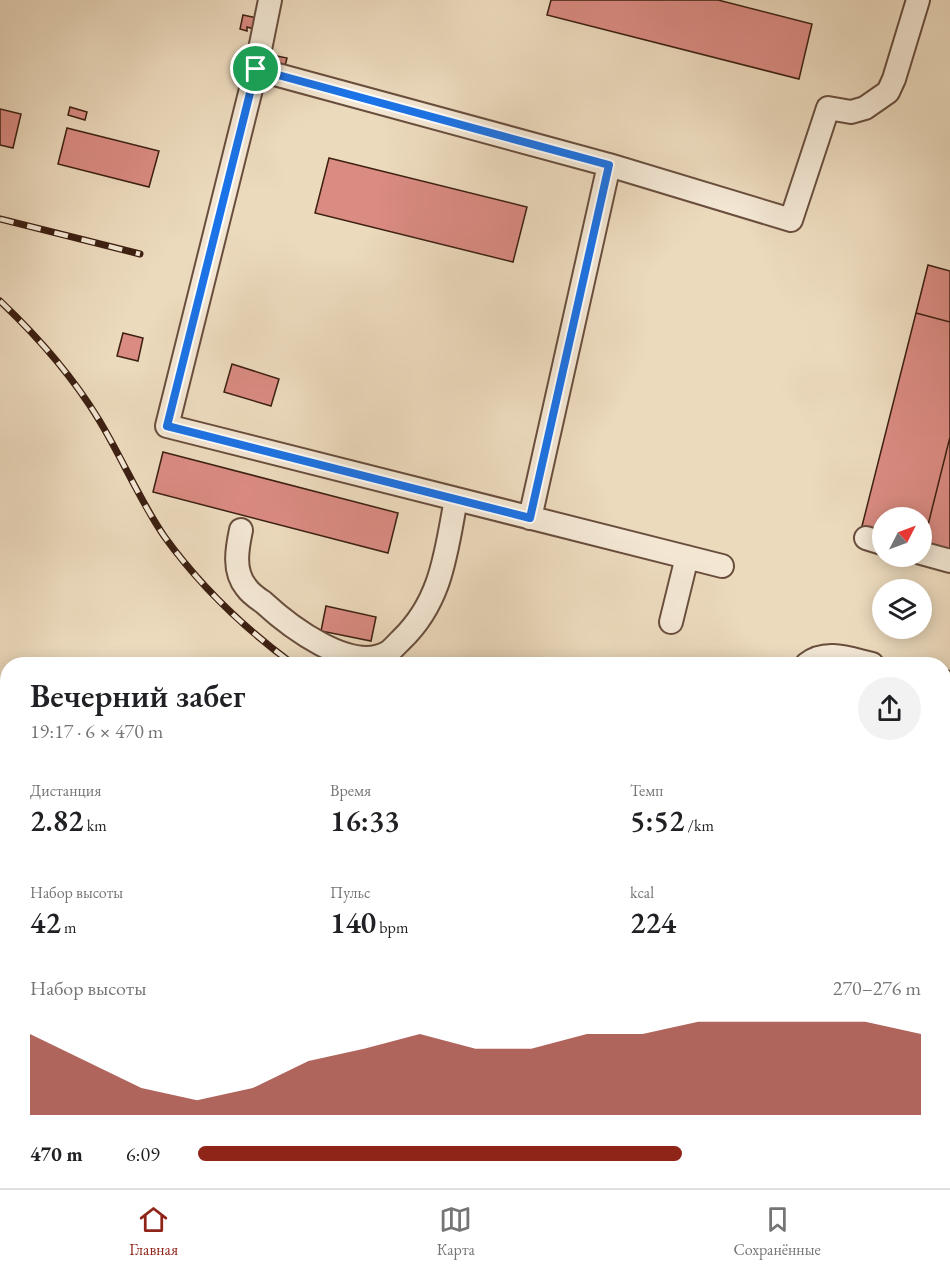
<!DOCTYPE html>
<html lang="ru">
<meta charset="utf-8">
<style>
:root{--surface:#fff;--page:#f2f2f2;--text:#202124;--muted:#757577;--line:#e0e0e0;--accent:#8f2418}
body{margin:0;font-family:"EB Garamond",serif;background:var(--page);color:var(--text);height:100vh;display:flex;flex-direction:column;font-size:22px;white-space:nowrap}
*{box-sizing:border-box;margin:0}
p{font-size:20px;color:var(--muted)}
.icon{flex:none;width:33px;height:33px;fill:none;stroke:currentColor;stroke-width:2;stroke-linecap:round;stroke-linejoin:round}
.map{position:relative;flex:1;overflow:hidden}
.side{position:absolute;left:0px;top:657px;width:951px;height:531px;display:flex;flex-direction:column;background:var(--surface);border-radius:24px 24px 0 0;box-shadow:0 3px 15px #0003}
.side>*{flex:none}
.needle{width:39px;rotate:48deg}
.tools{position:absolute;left:872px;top:507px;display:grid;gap:12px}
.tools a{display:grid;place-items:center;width:60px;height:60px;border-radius:50%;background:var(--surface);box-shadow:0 3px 15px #0003;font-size:30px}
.pin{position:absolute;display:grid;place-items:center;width:51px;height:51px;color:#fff;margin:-26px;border:3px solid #fff;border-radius:50%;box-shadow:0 2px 6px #0007}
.round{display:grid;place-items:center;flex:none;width:63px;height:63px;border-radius:32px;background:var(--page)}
.summary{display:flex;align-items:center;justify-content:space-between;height:102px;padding:0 30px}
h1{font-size:33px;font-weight:600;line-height:45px}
.metrics{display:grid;grid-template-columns:repeat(3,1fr);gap:9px;height:102px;padding:6px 30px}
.metrics div{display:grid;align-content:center}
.metrics b{font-size:30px;font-weight:600}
.metrics small{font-size:16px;font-weight:400}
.metrics p{font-size:16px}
.chart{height:168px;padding:12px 30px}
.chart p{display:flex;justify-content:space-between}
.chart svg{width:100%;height:108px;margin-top:6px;fill:var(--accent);opacity:.7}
ul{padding:0 30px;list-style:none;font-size:20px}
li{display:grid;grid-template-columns:96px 72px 1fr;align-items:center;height:45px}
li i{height:15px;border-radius:8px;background:var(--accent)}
.tabs{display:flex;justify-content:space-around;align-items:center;height:84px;border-top:2px solid var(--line);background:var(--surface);font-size:16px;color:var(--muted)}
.tabs a{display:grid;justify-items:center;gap:3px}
.tabs .current{color:var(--accent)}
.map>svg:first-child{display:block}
.building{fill:#da8b82;stroke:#3d2012;stroke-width:1.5}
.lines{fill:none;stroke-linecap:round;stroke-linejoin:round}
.minor-casing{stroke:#694e3d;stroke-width:26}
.minor{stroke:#f3e7d4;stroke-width:22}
.rail-casing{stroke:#3d2012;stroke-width:7}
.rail{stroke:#f3e7d4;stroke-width:4.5;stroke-dasharray:14;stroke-linecap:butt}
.route-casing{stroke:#fff;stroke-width:12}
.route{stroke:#1a73e8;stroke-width:8}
</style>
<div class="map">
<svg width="950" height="1188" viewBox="0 0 950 1188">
<rect width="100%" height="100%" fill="#ecdabd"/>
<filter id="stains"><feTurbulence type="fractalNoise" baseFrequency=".00333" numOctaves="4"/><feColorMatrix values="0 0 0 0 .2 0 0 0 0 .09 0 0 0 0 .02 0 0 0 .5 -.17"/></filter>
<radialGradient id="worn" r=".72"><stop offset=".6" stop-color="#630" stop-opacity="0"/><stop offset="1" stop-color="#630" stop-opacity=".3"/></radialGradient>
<path class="building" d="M 551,0 L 718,0 L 812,24 L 799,79 L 547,15 Z
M 243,15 L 257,18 L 254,29 L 247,27 L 247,31 L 240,29 Z
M 243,50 L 252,52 L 249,62 L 240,60 Z
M 272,55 L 287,58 L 285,66 L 270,62 Z
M 70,107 L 87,112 L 85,120 L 68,115 Z
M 0,109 L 21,114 L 13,148 L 0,145 Z
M 67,128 L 159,151 L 149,187 L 58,164 Z
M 329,158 L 527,207 L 513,262 L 315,213 Z
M 928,265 L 950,271 L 950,322 L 916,313 Z
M 916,313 L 950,322 L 950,437 L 923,545 L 921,545 L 921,518 L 882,518 L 882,535 L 861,530 Z
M 123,333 L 143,338 L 138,361 L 117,356 Z
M 232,364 L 279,379 L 271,406 L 224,392 Z
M 950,437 L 950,552 L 923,545 Z
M 163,452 L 398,513 L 388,553 L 153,492 Z
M 326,606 L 376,617 L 371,641 L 321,631 Z
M 944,706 L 950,708 L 950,773 L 944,772 Z
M 944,859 L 950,861 L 950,945 L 944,944 Z"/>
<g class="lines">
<defs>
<path id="minor" d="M 270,0 L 256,69 L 167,426 L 722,566
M 256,69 L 609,165 L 791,220 L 828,108 L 851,112 L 865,108 L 888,92 L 894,79 L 918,0
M 530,518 L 609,165
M 241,530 C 237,549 233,571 246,587 C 250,593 257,598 263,602 C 289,626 350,673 387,653 C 392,650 397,644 401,640 C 442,601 446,552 456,499
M 866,538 L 882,543
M 921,553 L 950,561
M 671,622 L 687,557
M 807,664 C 826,649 850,659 872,664
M 944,682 L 950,683
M 944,818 L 950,819
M 944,1011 L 950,1013"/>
</defs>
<use href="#minor" class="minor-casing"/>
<use href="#minor" class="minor"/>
<defs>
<path id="rail" d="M 0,219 L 140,254
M 0,301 C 37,336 73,377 99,420 C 122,458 139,499 164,536 C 200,586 244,628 293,664
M 944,1114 L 950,1116"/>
</defs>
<use href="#rail" class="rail-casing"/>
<use href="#rail" class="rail"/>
</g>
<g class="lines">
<defs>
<path id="route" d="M 256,69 L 609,165 L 530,518 L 167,426 Z"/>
</defs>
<use href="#route" class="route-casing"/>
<use href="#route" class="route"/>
</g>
<rect width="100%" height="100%" filter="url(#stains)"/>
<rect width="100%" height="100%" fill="url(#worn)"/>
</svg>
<div class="tools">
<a><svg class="needle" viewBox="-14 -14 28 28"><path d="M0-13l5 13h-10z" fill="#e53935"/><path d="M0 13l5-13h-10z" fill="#757577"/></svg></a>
<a><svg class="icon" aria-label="layers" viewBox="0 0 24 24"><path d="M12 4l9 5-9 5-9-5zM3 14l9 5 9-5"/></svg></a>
</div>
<div class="pin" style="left:256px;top:69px;background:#1e9e55"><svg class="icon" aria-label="arrive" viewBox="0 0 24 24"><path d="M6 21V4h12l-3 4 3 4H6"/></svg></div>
<section class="side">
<div class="summary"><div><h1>Вечерний забег</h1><p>19:17 · 6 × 470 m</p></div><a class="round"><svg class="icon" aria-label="share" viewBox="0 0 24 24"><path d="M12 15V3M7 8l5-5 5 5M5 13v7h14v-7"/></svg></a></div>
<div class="metrics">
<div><p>Дистанция</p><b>2.82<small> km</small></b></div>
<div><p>Время</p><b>16:33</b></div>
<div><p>Темп</p><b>5:52<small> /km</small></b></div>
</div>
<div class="metrics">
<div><p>Набор высоты</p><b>42<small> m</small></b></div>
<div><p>Пульс</p><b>140<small> bpm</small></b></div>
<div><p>kcal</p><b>224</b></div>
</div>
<div class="chart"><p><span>Набор высоты</span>270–276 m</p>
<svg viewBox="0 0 160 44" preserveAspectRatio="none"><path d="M0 44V11L10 22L20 33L30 38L40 33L50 22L60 17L70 11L80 17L90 17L100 11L110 11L120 6L130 6L140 6L150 6L160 11V44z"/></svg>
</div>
<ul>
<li><b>470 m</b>6:09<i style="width:67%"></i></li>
</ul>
</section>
</div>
<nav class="tabs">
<a class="current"><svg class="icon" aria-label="home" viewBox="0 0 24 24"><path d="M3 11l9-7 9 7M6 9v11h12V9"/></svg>Главная</a>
<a><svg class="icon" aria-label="map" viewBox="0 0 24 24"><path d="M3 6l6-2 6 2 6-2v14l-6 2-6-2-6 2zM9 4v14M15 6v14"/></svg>Карта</a>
<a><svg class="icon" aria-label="saved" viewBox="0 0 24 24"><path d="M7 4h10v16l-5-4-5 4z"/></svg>Сохранённые</a>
</nav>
